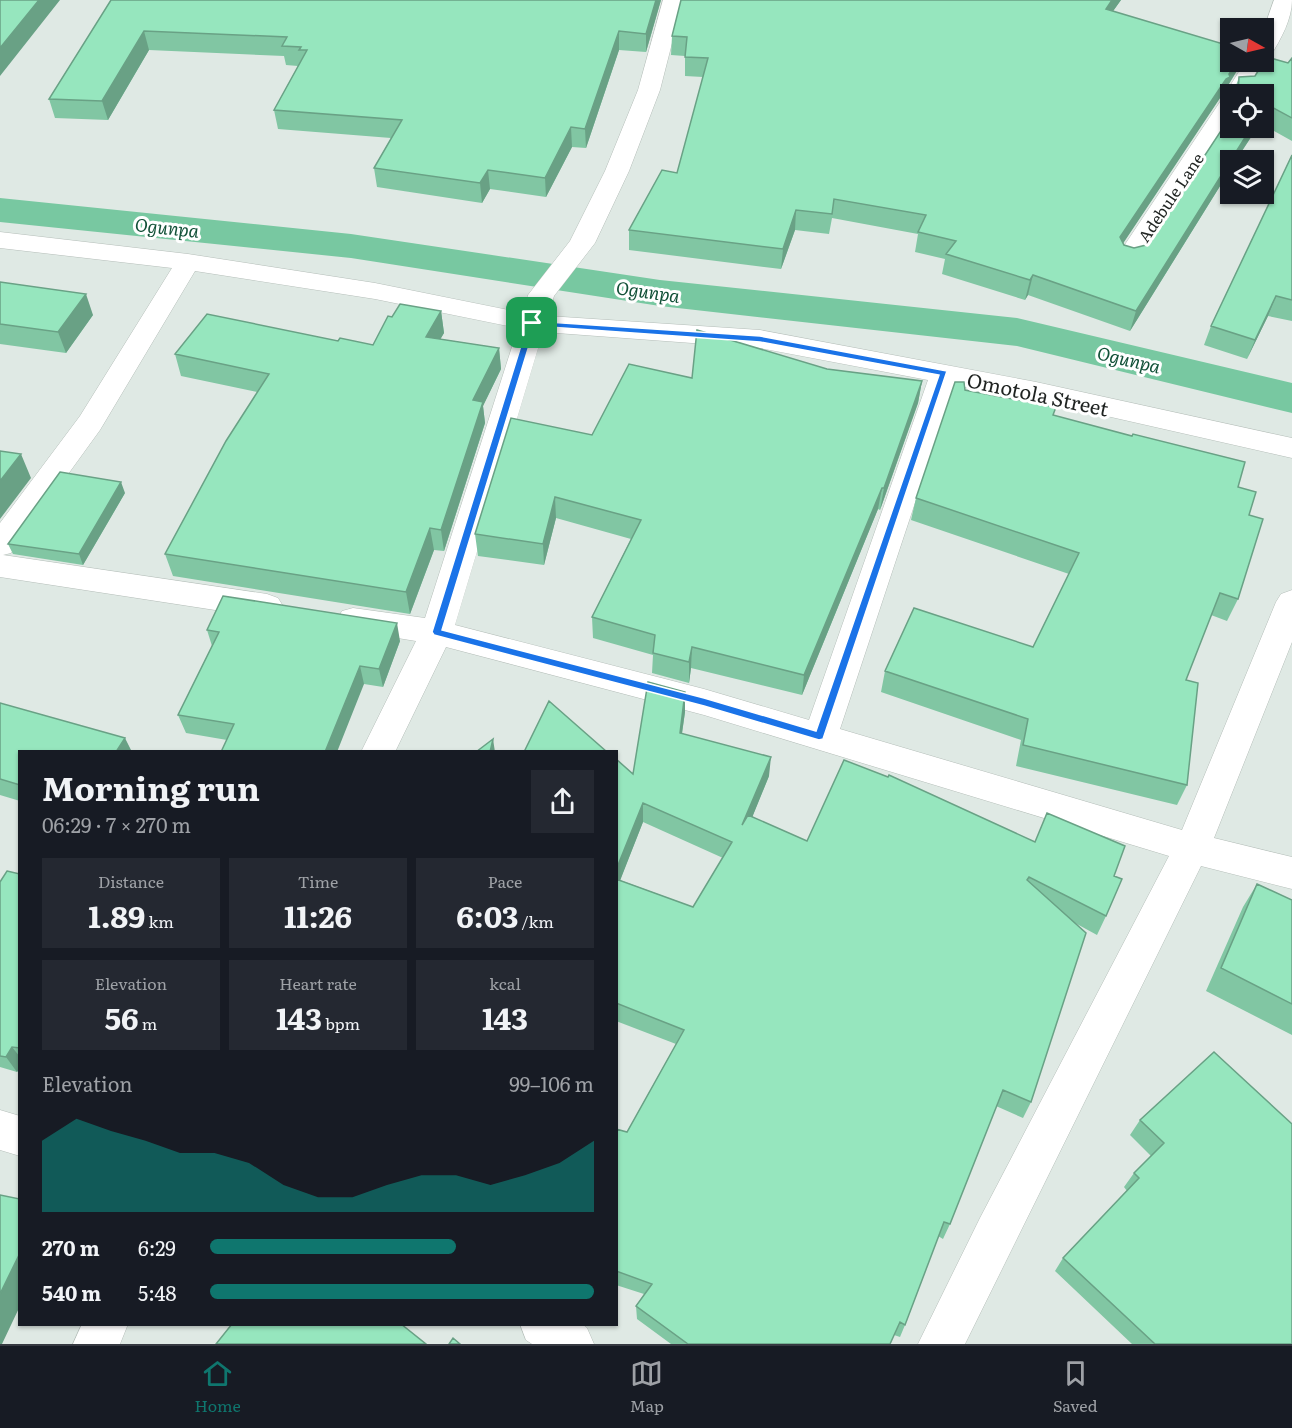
<!DOCTYPE html>
<meta charset="utf-8">
<style>
:root{--surface:#171b24;--page:#242831;--text:#f1f3f6;--muted:#9ea1a6;--line:#363941;--accent:#0f766e}
body{margin:0;font-family:Literata,serif;background:var(--page);color:var(--text);height:100vh;display:flex;flex-direction:column;font-size:22px;white-space:nowrap}
*{box-sizing:border-box;margin:0}
p{font-size:20px;color:var(--muted)}
.icon{flex:none;width:33px;height:33px;fill:none;stroke:currentColor;stroke-width:2;stroke-linecap:round;stroke-linejoin:round}
.map{position:relative;flex:1;overflow:hidden}
.details{position:absolute;left:18px;top:750px;width:600px;height:576px;display:flex;flex-direction:column;background:var(--surface);border-radius:0px;box-shadow:0 2px 4px #0004}
.details>*{flex:none}
.needle{width:39px;rotate:98deg}
.buttons{position:absolute;left:1220px;top:18px;display:grid;gap:12px}
.buttons a{display:grid;place-items:center;width:54px;height:54px;border-radius:0px;background:var(--surface);box-shadow:0 2px 4px #0004;font-size:30px}
.pin{position:absolute;display:grid;place-items:center;width:51px;height:51px;color:#fff;margin:-26px;border-radius:12px;box-shadow:0 3px 9px #0006}
.round{display:grid;place-items:center;flex:none;width:63px;height:63px;border-radius:0px;background:var(--page)}
.head{display:flex;align-items:center;justify-content:space-between;height:102px;padding:0 24px}
h1{font-size:33px;font-weight:700;line-height:45px}
.figures{display:grid;grid-template-columns:repeat(3,1fr);gap:9px;height:102px;padding:6px 24px}
.figures div{display:grid;align-content:center;border-radius:0px;background:var(--page);text-align:center}
.figures b{font-size:30px;font-weight:700}
.figures small{font-size:16px;font-weight:400}
.figures p{font-size:16px}
.chart{height:168px;padding:12px 24px}
.chart p{display:flex;justify-content:space-between}
.chart svg{width:100%;height:108px;margin-top:6px;fill:var(--accent);opacity:.7}
ul{padding:0 24px;list-style:none;font-size:20px}
li{display:grid;grid-template-columns:96px 72px 1fr;align-items:center;height:45px}
li i{height:15px;border-radius:8px;background:var(--accent)}
.menu{display:flex;justify-content:space-around;align-items:center;height:84px;border-top:2px solid var(--line);background:var(--surface);font-size:16px;color:var(--muted)}
.menu a{display:grid;justify-items:center;gap:3px}
.menu .selected{color:var(--accent)}
.map>svg:first-child{display:block}
.lines{fill:none;stroke-linecap:round;stroke-linejoin:round}
.canal{fill:#78c8a1;fill-rule:evenodd}
.minor-casing{stroke:#b5beb9;stroke-width:1}
.minor{fill:#fff;fill-rule:evenodd}
.wall{fill:#81c6a3;fill-rule:evenodd}
.shaded-wall{fill:#69a185}
.building{fill:#96e6be;stroke:#69a185;stroke-width:1.5}
.route{fill:#1a73e8;stroke:#fff;stroke-width:1.5;fill-rule:evenodd}
.labels{text-anchor:middle;dominant-baseline:central;stroke-width:6;stroke-linejoin:round;paint-order:stroke}
.far-street-label{font-size:16px;fill:#1f2321;stroke:#fff}
.far-water-label{font-size:18px;font-style:italic;fill:#125138;stroke:#fff}
.street-label{font-size:20px;fill:#1f2321;stroke:#fff}
</style>
<div class="map">
<svg width="1292" height="1344" viewBox="0 0 1292 1344">
<rect width="100%" height="100%" fill="#dfe9e4"/>
<g class="lines">
<path class="canal" d="M 0,198 L 351,234 L 660,280 L 1017,318 L 1292,383 L 1292,413 L 1017,346 L 660,306 L 351,258 L 0,222 Z"/>
<defs>
<path id="minor" d="M 663,0 L 683,0 L 660,90 L 629,171 L 595,243 L 554,296 L 548,316 L 760,330 L 1036,382 L 1292,438 L 1292,458 L 1036,400 L 954,385 L 840,729 L 1182,830 L 1276,602 L 1281,594 L 1292,590 L 1292,642 L 1214,838 L 1292,857 L 1292,889 L 1201,866 L 965,1344 L 918,1344 L 980,1218 L 1169,856 L 704,715 L 446,647 L 395,752 L 361,752 L 416,641 L 342,629 L 337,620 L 342,611 L 353,608 L 425,618 L 518,328 L 375,299 L 195,271 L 100,430 L 11,553 L 3,555 L 267,594 L 278,598 L 283,606 L 278,614 L 267,618 L 0,577 L 0,523 L 80,416 L 172,268 L 0,248 L 0,232 L 188,254 L 375,283 L 523,313 L 528,295 L 570,241 L 605,171 L 638,90 ZM 543,332 L 760,348 L 928,380 L 809,720 L 704,689 L 455,625 Z
M 1274,0 L 1292,0 C 1292,19 1281,39 1271,55 L 1263,57 L 1263,31 Z
M 1264,57 L 1267,62 L 1247,94 L 1230,94 L 1230,122 L 1138,263 L 1129,266 L 1120,263 L 1116,258 L 1222,99 L 1227,98 L 1225,94 L 1245,62 L 1263,62 Z
M 0,1110 L 20,1116 L 20,1156 L 0,1150 Z
M 82,1324 L 128,1324 L 120,1344 L 73,1344 Z
M 520,1324 L 582,1324 L 587,1328 L 594,1344 L 532,1344 L 526,1340 Z"/>
</defs>
<use href="#minor" class="minor-casing"/>
<use href="#minor" class="minor"/>
</g>
<path class="wall" d="M 111,0 L 661,0 L 646,52 L 619,50 L 586,148 L 572,147 L 546,197 L 490,189 L 482,203 L 377,187 L 374,168 L 391,138 L 278,129 L 274,110 L 298,66 L 286,65 L 284,56 L 149,50 L 108,120 L 55,118 L 49,99 Z
M 681,0 L 1121,0 L 1113,11 L 1230,62 L 1240,62 L 1238,69 L 1227,87 L 1224,96 L 1220,98 L 1123,243 L 1124,245 L 1134,248 L 1146,245 L 1257,128 L 1236,160 L 1230,160 L 1230,170 L 1130,331 L 1028,295 L 1025,300 L 942,274 L 945,259 L 915,252 L 918,234 L 832,218 L 829,234 L 795,230 L 781,269 L 629,250 L 629,230 L 677,173 L 703,77 L 685,76 L 685,56 L 671,55 L 672,36 Z
M 1292,58 L 1292,141 L 1263,125 L 1263,94 L 1233,94 L 1239,77 L 1255,76 L 1288,63 Z
M 1292,155 L 1292,321 L 1268,316 L 1247,359 L 1204,345 L 1211,326 Z
M 0,282 L 93,315 L 66,353 L 0,344 Z
M 441,311 L 444,333 L 440,339 L 499,348 L 501,369 L 483,406 L 485,423 L 444,551 L 434,550 L 410,614 L 173,576 L 165,554 L 257,392 L 181,376 L 175,354 L 338,341 L 373,345 L 392,317 Z
M 827,369 L 922,381 L 918,403 L 880,510 L 878,509 L 802,695 L 691,668 L 689,683 L 652,673 L 653,655 L 593,638 L 592,617 L 631,539 L 556,518 L 544,565 L 478,556 L 475,534 L 592,435 L 692,378 Z
M 1053,415 L 1238,487 L 1249,515 L 1238,599 L 1227,621 L 1211,615 L 1186,680 L 1187,785 L 1177,805 L 1016,766 L 1021,740 L 881,692 L 885,671 L 1033,647 L 1069,574 L 911,520 L 916,498 Z
M 125,493 L 83,565 L 13,554 L 8,544 Z
M 207,630 L 400,641 L 383,687 L 364,684 L 227,740 L 186,733 L 178,715 L 212,646 Z
M 685,692 L 685,712 L 682,734 L 769,776 L 752,817 L 807,841 L 1035,842 L 1114,876 L 1106,916 L 1097,935 L 1075,923 L 1031,1102 L 1023,1118 L 996,1106 L 950,1224 L 943,1239 L 938,1236 L 905,1325 L 900,1337 L 894,1335 L 890,1344 L 671,1344 L 637,1319 L 636,1306 L 644,1294 L 616,1285 L 616,1129 L 627,1132 L 676,1044 L 616,1021 L 616,759 L 633,774 ZM 643,822 L 723,858 L 693,907 L 620,880 Z
M 0,703 L 20,752 L 20,801 L 0,795 Z
M 20,874 L 20,1068 L 17,1072 L 0,1067 L 0,882 Z
M 1257,884 L 1292,900 L 1292,1035 L 1206,991 L 1243,907 Z
M 1214,1052 L 1292,1344 L 1132,1344 L 1055,1271 L 1063,1258 L 1127,1191 L 1124,1187 L 1134,1173 L 1151,1156 L 1130,1135 L 1140,1120 Z"/>
<path class="shaded-wall" d="M 39,0 L 60,0 L 0,76 L 0,48 Z
M 656,0 L 661,0 L 646,52 L 646,34 Z
M 1112,0 L 1121,0 L 1101,28 L 1106,9 Z
M 144,31 L 149,50 L 108,120 L 102,101 Z
M 619,31 L 619,50 L 586,148 L 585,129 Z
M 1237,62 L 1240,62 L 1238,69 L 1227,87 L 1224,96 L 1220,98 L 1114,257 L 1120,237 Z
M 571,127 L 572,147 L 546,197 L 545,178 Z
M 1251,128 L 1257,128 L 1236,160 L 1231,160 Z
M 1230,161 L 1230,170 L 1130,331 L 1136,311 Z
M 488,170 L 490,189 L 482,203 L 480,183 Z
M 796,210 L 795,230 L 781,269 L 783,249 Z
M 1033,275 L 1028,295 L 1025,300 L 1030,280 Z
M 86,294 L 93,315 L 66,353 L 58,332 Z
M 1276,296 L 1268,316 L 1247,359 L 1255,340 Z
M 441,311 L 444,333 L 429,359 L 426,337 Z
M 499,348 L 501,369 L 483,406 L 485,423 L 444,551 L 441,530 L 473,400 Z
M 922,381 L 918,403 L 880,510 L 884,488 Z
M 21,454 L 31,478 L 0,519 L 0,481 Z
M 121,482 L 125,493 L 83,565 L 79,554 Z
M 882,488 L 878,509 L 802,695 L 804,675 Z
M 555,497 L 556,518 L 544,565 L 543,544 Z
M 430,528 L 434,550 L 410,614 L 406,592 Z
M 397,623 L 400,641 L 383,687 L 379,669 Z
M 692,647 L 691,668 L 689,683 L 689,662 Z
M 360,666 L 364,684 L 337,752 L 325,752 Z
M 685,692 L 685,712 L 679,753 L 680,733 Z
M 125,738 L 132,752 L 116,752 Z
M 493,739 L 495,752 L 490,752 Z
M 771,757 L 769,776 L 741,845 L 742,825 Z
M 643,803 L 643,822 L 616,891 L 616,870 Z
M 12,1047 L 20,1057 L 20,1068 L 17,1072 L 6,1057 Z
M 20,1253 L 20,1306 L 2,1344 L 0,1344 L 0,1294 Z"/>
<path class="building" d="M 0,0 L 39,0 L 0,48 Z
M 111,0 L 656,0 L 646,34 L 619,31 L 585,129 L 571,127 L 545,178 L 488,170 L 480,183 L 374,168 L 402,120 L 274,110 L 307,50 L 299,50 L 301,47 L 282,46 L 287,37 L 144,31 L 102,101 L 49,99 Z
M 681,0 L 1112,0 L 1106,9 L 1230,46 L 1230,62 L 1237,62 L 1229,74 L 1230,77 L 1226,79 L 1120,237 L 1124,245 L 1134,248 L 1146,245 L 1230,117 L 1230,128 L 1251,128 L 1136,311 L 1033,275 L 1030,280 L 946,254 L 956,241 L 918,232 L 926,215 L 834,199 L 832,214 L 796,210 L 783,249 L 629,230 L 662,170 L 677,173 L 708,58 L 685,57 L 687,37 L 672,36 Z
M 1267,57 L 1288,63 L 1292,58 L 1292,118 L 1266,104 L 1263,109 L 1263,94 L 1238,94 L 1239,77 L 1255,76 Z
M 1292,155 L 1292,300 L 1276,296 L 1255,340 L 1211,326 Z
M 0,282 L 86,294 L 58,332 L 0,324 Z
M 400,304 L 441,311 L 426,337 L 499,348 L 473,400 L 483,402 L 441,530 L 430,528 L 406,592 L 165,554 L 226,441 L 269,374 L 175,354 L 207,314 L 338,341 L 340,338 L 373,345 L 388,316 L 392,317 Z
M 697,330 L 827,369 L 922,381 L 884,488 L 882,488 L 804,675 L 692,647 L 689,662 L 653,653 L 655,635 L 592,617 L 641,520 L 555,497 L 543,544 L 475,534 L 511,418 L 592,435 L 629,364 L 692,378 Z
M 955,382 L 964,382 L 965,390 L 1056,407 L 1053,415 L 1132,436 L 1133,434 L 1245,462 L 1238,487 L 1256,492 L 1249,515 L 1263,519 L 1238,599 L 1220,593 L 1186,680 L 1198,683 L 1187,785 L 1023,745 L 1028,719 L 885,671 L 914,608 L 1033,647 L 1079,553 L 916,498 Z
M 0,451 L 21,454 L 0,481 Z
M 60,472 L 121,482 L 79,554 L 8,544 Z
M 223,596 L 397,623 L 379,669 L 360,666 L 325,752 L 221,752 L 234,724 L 178,715 L 219,632 L 207,630 Z
M 648,682 L 685,692 L 680,733 L 771,757 L 742,825 L 748,815 L 807,841 L 844,760 L 888,777 L 889,775 L 1035,842 L 1047,813 L 1125,846 L 1114,876 L 1122,879 L 1106,916 L 1029,877 L 1027,880 L 1086,933 L 1031,1102 L 1003,1090 L 950,1224 L 944,1222 L 905,1325 L 900,1322 L 890,1344 L 688,1344 L 636,1306 L 652,1284 L 616,1271 L 616,1129 L 627,1132 L 684,1030 L 616,1003 L 616,879 L 693,907 L 732,842 L 643,803 L 616,870 L 616,759 L 633,774 Z
M 549,701 L 607,752 L 524,752 Z
M 0,703 L 125,738 L 116,752 L 20,752 L 20,785 L 0,779 Z
M 493,739 L 490,752 L 476,752 Z
M 7,871 L 20,874 L 20,1048 L 12,1047 L 6,1057 L 0,1056 L 0,882 Z
M 1257,884 L 1292,900 L 1292,1004 L 1221,968 Z
M 1214,1052 L 1292,1124 L 1292,1344 L 1155,1344 L 1063,1258 L 1139,1178 L 1134,1173 L 1164,1143 L 1140,1120 Z
M 0,1195 L 20,1199 L 20,1253 L 0,1294 Z
M 232,1324 L 401,1324 L 426,1344 L 216,1344 Z
M 453,1338 L 460,1344 L 449,1344 Z"/>
<path class="route" d="M 532,321 L 760,336 L 947,371 L 823,739 L 819,740 L 704,706 L 434,635 L 432,632 L 528,323 ZM 535,326 L 760,342 L 939,375 L 816,731 L 704,698 L 442,630 Z"/>
<g class="labels">
<g class="far-street-label">
<text transform="translate(1170 197) rotate(-56)">Adebule Lane</text>
</g>
<g class="far-water-label">
<text transform="translate(167 227) rotate(6)">Ogunpa</text>
<text transform="translate(648 291) rotate(8)">Ogunpa</text>
<text transform="translate(1129 359) rotate(13)">Ogunpa</text>
</g>
<g class="street-label">
<text transform="translate(1038 393) rotate(12)">Omotola Street</text>
</g>
</g>
</svg>
<div class="buttons">
<a><svg class="needle" viewBox="-14 -14 28 28"><path d="M0-13l5 13h-10z" fill="#e53935"/><path d="M0 13l5-13h-10z" fill="#9ea1a6"/></svg></a>
<a><svg class="icon" aria-label="locate" viewBox="0 0 24 24"><circle cx="12" cy="12" r="6"/><path d="M12 2v4M12 18v4M2 12h4M18 12h4"/></svg></a>
<a><svg class="icon" aria-label="layers" viewBox="0 0 24 24"><path d="M12 4l9 5-9 5-9-5zM3 14l9 5 9-5"/></svg></a>
</div>
<div class="pin" style="left:532px;top:323px;background:#1e9e55"><svg class="icon" aria-label="arrive" viewBox="0 0 24 24"><path d="M6 21V4h12l-3 4 3 4H6"/></svg></div>
<section class="details">
<div class="head"><div><h1>Morning run</h1><p>06:29 · 7 × 270 m</p></div><a class="round"><svg class="icon" aria-label="share" viewBox="0 0 24 24"><path d="M12 15V3M7 8l5-5 5 5M5 13v7h14v-7"/></svg></a></div>
<div class="figures">
<div><p>Distance</p><b>1.89<small> km</small></b></div>
<div><p>Time</p><b>11:26</b></div>
<div><p>Pace</p><b>6:03<small> /km</small></b></div>
</div>
<div class="figures">
<div><p>Elevation</p><b>56<small> m</small></b></div>
<div><p>Heart rate</p><b>143<small> bpm</small></b></div>
<div><p>kcal</p><b>143</b></div>
</div>
<div class="chart"><p><span>Elevation</span>99–106 m</p>
<svg viewBox="0 0 160 44" preserveAspectRatio="none"><path d="M0 44V15L10 6L20 11L30 15L40 20L50 20L60 24L70 33L80 38L90 38L100 33L110 29L120 29L130 33L140 29L150 24L160 15V44z"/></svg>
</div>
<ul>
<li><b>270 m</b>6:29<i style="width:64%"></i></li>
<li><b>540 m</b>5:48<i style="width:100%"></i></li>
</ul>
</section>
</div>
<nav class="menu">
<a class="selected"><svg class="icon" aria-label="home" viewBox="0 0 24 24"><path d="M3 11l9-7 9 7M6 9v11h12V9"/></svg>Home</a>
<a><svg class="icon" aria-label="map" viewBox="0 0 24 24"><path d="M3 6l6-2 6 2 6-2v14l-6 2-6-2-6 2zM9 4v14M15 6v14"/></svg>Map</a>
<a><svg class="icon" aria-label="saved" viewBox="0 0 24 24"><path d="M7 4h10v16l-5-4-5 4z"/></svg>Saved</a>
</nav>
